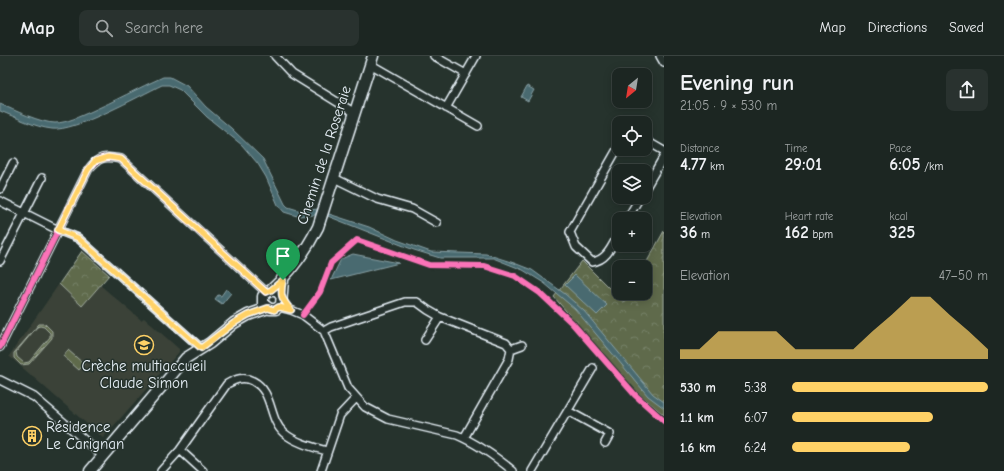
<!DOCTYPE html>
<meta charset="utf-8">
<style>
:root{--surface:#1c2622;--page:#29322f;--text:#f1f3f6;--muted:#a0a5a5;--line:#3a4340;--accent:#ffd166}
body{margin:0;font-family:"Comic Neue",sans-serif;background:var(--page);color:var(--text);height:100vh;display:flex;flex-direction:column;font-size:15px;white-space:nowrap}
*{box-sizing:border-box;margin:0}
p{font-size:13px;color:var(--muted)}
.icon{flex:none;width:22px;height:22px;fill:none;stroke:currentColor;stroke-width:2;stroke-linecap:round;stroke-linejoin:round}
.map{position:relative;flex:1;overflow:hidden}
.drawer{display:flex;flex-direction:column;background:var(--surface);width:340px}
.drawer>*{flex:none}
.needle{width:26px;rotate:210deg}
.fabs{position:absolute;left:612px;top:12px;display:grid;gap:8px}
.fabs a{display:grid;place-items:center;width:40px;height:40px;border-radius:8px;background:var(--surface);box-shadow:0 2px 10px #0003,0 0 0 1px var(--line);font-size:20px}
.pin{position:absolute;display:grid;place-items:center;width:34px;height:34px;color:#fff;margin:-41px -17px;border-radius:50% 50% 50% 0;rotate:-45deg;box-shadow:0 0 4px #0007}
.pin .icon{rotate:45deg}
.round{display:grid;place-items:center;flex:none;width:42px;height:42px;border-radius:8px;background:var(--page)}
.head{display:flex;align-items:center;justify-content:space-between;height:68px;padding:0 16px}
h1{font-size:22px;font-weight:700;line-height:30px}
.metrics{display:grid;grid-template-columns:repeat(3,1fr);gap:6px;height:68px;padding:4px 16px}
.metrics div{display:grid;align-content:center}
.metrics b{font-size:17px;font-weight:700}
.metrics small{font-size:11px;font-weight:400}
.metrics p{font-size:11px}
.chart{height:112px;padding:8px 16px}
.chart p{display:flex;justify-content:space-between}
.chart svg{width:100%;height:72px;margin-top:4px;fill:var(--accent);opacity:.7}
ul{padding:0 16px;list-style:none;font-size:13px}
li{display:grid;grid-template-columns:64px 48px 1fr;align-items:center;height:30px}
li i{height:10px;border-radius:5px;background:var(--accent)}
header{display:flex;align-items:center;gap:24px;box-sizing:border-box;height:56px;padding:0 20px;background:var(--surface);border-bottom:1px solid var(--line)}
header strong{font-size:19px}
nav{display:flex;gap:22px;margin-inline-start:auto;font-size:14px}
.search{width:280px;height:36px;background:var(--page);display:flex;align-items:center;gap:10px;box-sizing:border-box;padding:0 14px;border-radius:8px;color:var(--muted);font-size:15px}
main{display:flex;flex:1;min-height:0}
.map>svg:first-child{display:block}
.built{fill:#3b4339}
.park{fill:url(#park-crowns);stroke:#a4aea2}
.pitch{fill:#5f6b4c;stroke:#a4aea2;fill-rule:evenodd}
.water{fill:#496b70;stroke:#89a1a6}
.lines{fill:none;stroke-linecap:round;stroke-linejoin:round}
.street-casing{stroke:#e8f1f8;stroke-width:10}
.secondary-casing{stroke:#e8f1f8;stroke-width:13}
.street{stroke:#26332d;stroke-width:7}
.secondary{stroke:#26332d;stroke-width:10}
.cycleway-casing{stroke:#26332d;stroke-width:8}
.cycleway{stroke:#fb73b8;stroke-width:6}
.route-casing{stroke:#fff;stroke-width:8}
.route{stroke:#ffd166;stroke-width:5}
.labels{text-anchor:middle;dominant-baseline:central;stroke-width:3;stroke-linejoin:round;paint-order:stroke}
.street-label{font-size:15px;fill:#e8f1f8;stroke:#26332d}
.poi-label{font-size:15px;fill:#e8f1f8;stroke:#26332d}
</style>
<header>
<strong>Map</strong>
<div class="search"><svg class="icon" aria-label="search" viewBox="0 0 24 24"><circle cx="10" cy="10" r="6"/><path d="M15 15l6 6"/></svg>Search here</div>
<nav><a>Map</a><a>Directions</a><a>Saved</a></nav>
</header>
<main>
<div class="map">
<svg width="664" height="415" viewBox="0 0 664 415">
<defs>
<pattern id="park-crowns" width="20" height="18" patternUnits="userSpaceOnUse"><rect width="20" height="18" fill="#5f6b4c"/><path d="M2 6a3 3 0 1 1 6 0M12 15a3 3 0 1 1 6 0" fill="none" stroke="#768167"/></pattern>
</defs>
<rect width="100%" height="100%" fill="#26332d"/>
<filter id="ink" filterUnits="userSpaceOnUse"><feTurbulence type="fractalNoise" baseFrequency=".025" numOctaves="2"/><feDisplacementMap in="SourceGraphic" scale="8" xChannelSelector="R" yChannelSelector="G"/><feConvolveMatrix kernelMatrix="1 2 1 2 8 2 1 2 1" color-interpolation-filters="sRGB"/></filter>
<g filter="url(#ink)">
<path class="built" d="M 59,228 L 82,250 L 100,229 L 141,264 L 144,262 L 179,293 L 179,296 L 103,382 L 9,300 Z"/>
<path class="park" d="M 664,175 L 664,359 L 630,330 L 554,241 L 582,205 L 623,246 L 626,245 L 630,237 L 645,237 L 645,211 L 644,211 Z
M 82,195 L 109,219 L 82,250 L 59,228 Z"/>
<path class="pitch" d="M 39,268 L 45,268 L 52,275 L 52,282 L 29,308 L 21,309 L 14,302 L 14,297 ZM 40,270 L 44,271 L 50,277 L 50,281 L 29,306 L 24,307 L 17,301 L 16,296 L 37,271 Z
M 68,294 L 84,308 L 79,314 L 63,300 Z"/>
<path class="water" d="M 163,21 L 170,21 L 187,30 L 206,51 L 231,72 L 263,103 L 285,148 L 288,151 L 301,155 L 318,153 L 315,159 L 297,160 L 284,156 L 278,149 L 266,121 L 258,108 L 242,89 L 207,61 L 180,34 L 169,29 L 162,29 C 139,40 75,76 52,73 C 34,71 16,61 0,55 L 0,48 C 14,54 41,67 55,67 C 67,67 80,60 90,56 C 115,45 138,32 163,21 Z
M 527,30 L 534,34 L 528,45 L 521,41 Z
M 326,157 L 369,171 L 397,184 L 431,196 L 486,198 L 514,207 L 532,214 L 565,238 L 584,255 L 653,338 L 664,346 L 664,352 L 648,340 L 575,253 L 544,227 L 523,214 L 493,202 L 440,202 L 414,194 L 325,159 Z
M 353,198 L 399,207 L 331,224 L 341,203 Z
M 575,219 L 607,249 L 597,259 L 565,229 Z
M 226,233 L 231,237 L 222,248 L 215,243 L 218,239 L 221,240 Z"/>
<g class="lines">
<defs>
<path id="street" d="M 275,0 L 292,18 L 355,57
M 434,0 L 466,18
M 660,0 L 664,7
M 370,8 L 478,70
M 446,52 L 476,0
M 645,84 L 664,95
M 619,90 L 570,176 L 576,191 L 592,206 C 607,204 612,190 619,177
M 334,122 L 377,143 L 412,153 L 437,167
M 0,133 L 13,107
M 645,133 L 664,100
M 0,145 L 58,174 L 78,182 L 201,292
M 627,163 L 640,141
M 0,205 L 42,122
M 279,251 L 291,254 L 303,259 L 324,275 L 348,332 L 365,351 L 388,363 L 457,379 C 478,388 496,401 513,415
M 324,275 L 331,271 L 405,246 L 417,246 L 428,254 L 440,261 L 506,287 L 511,293 L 509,303 L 464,382
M 425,284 L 440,261
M 0,291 L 88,114 C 99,100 104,100 121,103 L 266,236
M 511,293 L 522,289
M 0,324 L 34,341 L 102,399
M 568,355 L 610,378 L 605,387
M 180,394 L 203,415
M 161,415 L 180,394 L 227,328 C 236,323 244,320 253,325 C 274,336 268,363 284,377 C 296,387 313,391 327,395
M 321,415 L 340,359 L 356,342
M 532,415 L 593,312"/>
<path id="secondary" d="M 271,234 C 291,216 306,195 318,171 L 373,0
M 281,240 L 277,235 L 269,235 L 263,240 L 263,248 L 270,253 L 276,253 L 281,249 L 283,224
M 90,415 L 186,302 L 210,287 L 234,267 L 248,259 L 268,252"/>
</defs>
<use href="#street" class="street-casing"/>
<use href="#secondary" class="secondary-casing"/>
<use href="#street" class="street"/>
<use href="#secondary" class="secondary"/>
<defs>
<path id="cycleway" d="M 303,259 L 320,236 L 331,207 L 357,184 L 429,209 L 484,210 L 515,220 L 540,237 L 572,267 L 635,339 L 664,365
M 0,291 L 88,114 C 99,100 104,100 121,103 L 266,236"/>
</defs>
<use href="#cycleway" class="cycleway-casing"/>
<use href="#cycleway" class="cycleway"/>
</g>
</g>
<g class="lines" filter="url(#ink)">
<defs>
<path id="route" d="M 108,101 L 121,103 L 266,236 L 271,234 L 283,224 C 280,240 281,242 291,254 L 279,251 L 274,254 L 268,252 L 248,259 L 234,267 L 201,292 L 78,182 L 58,174 L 88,114 L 95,105 Z"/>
</defs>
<use href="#route" class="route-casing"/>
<use href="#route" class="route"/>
</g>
<defs>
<symbol id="school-ring" viewBox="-11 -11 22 22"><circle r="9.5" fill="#26332d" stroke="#ffd166" stroke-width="1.5"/><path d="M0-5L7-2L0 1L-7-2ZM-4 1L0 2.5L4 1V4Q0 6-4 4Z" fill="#ffd166"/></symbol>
<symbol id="building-ring" viewBox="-11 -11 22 22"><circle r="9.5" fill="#26332d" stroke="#ffd166" stroke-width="1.5"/><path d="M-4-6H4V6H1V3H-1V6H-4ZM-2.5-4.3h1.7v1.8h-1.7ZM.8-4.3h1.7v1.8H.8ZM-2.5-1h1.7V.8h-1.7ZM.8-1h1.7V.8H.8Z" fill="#ffd166"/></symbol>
</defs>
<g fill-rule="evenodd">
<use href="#school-ring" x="133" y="278" width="22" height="22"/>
<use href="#building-ring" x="21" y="369" width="22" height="22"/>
</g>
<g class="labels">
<g class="street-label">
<text transform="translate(324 99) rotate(-72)">Chemin de la Roseraie</text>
</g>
<g class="poi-label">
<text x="144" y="310">Crèche multiaccueil<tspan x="144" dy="17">Claude Simon</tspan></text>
<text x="46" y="371" text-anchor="start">Résidence<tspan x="46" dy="17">Le Carignan</tspan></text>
</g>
</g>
</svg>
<div class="fabs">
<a><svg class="needle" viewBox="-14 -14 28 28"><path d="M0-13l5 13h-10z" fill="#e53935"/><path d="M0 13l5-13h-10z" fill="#a0a5a5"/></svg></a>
<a><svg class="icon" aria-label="locate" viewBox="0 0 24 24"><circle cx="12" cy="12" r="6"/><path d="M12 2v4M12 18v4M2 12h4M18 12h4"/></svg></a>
<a><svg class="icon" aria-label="layers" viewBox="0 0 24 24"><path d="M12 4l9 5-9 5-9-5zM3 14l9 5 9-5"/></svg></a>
<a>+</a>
<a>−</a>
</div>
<div class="pin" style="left:283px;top:224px;background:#1e9e55"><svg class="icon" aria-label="arrive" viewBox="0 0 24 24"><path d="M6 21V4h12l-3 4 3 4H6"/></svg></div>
</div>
<section class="drawer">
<div class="head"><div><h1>Evening run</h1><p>21:05 · 9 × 530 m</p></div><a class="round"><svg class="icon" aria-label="share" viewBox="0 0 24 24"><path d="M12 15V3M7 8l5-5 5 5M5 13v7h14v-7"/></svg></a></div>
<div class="metrics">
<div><p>Distance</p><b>4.77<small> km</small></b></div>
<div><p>Time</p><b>29:01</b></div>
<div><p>Pace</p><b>6:05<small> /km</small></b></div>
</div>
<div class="metrics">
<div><p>Elevation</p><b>36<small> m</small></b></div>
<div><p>Heart rate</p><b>162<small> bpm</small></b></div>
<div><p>kcal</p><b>325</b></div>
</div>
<div class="chart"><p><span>Elevation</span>47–50 m</p>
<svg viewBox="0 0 160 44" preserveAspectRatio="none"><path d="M0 44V38L10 38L20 27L30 27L40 27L50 27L60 38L70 38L80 38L90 38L100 27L110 17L120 6L130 6L140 17L150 27L160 38V44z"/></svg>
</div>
<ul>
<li><b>530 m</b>5:38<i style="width:100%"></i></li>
<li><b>1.1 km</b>6:07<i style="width:72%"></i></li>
<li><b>1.6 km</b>6:24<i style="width:60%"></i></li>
</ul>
</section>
</main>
